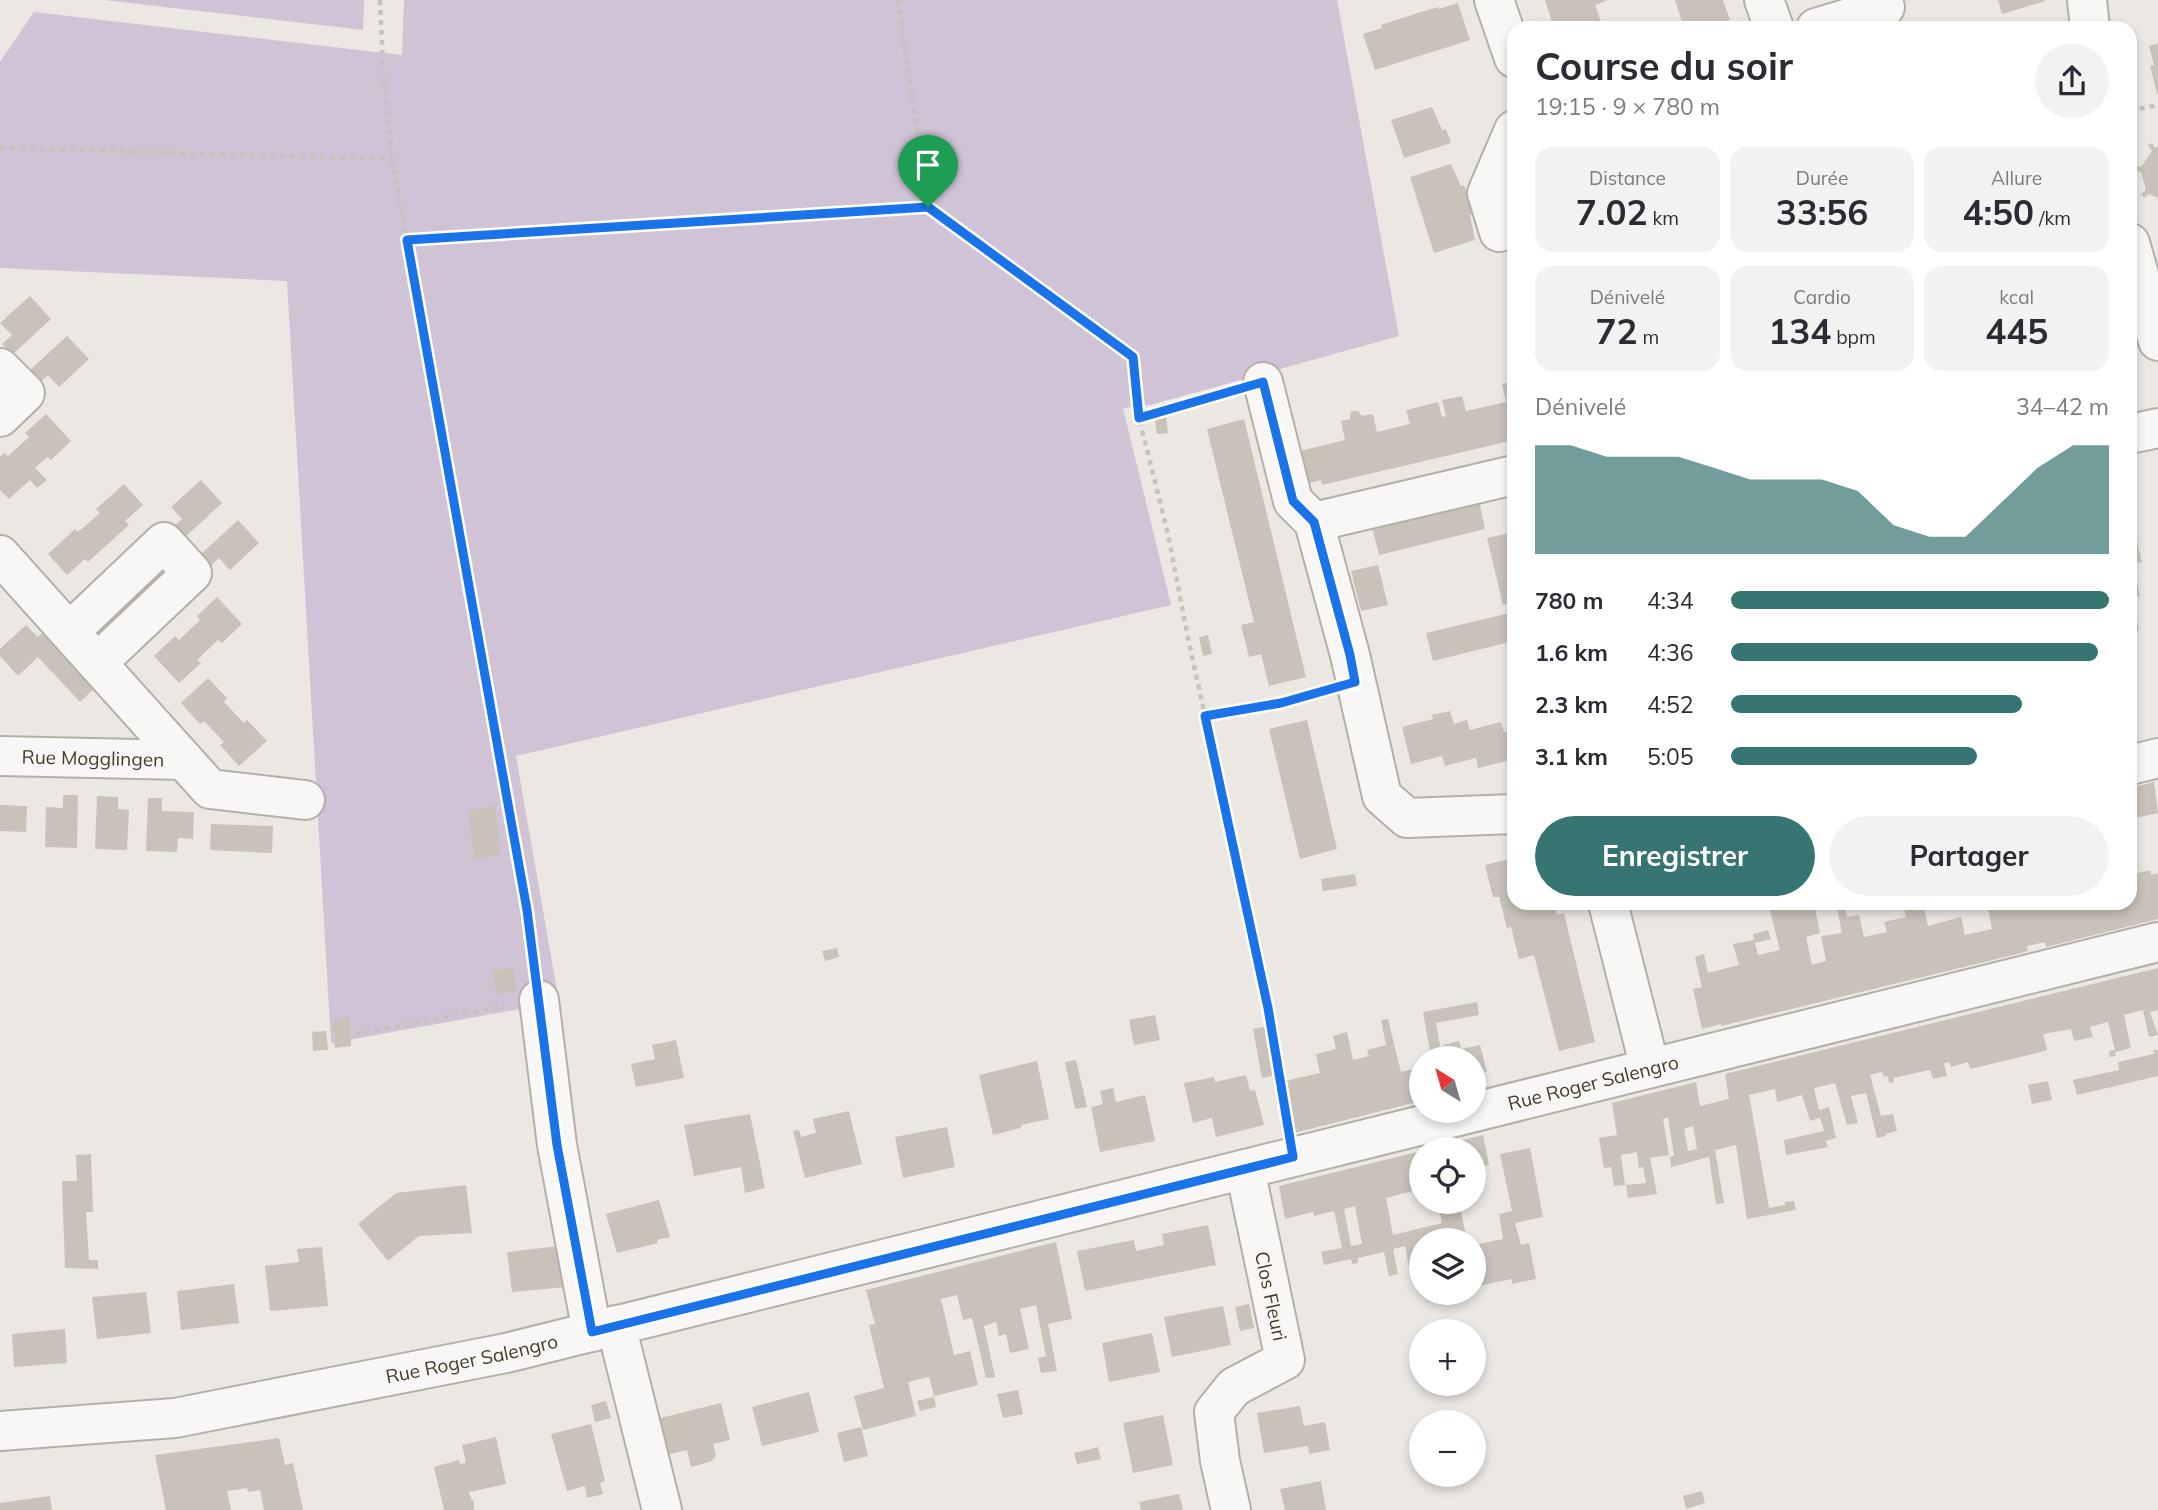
<!DOCTYPE html>
<html lang="fr">
<meta charset="utf-8">
<style>
:root{--surface:#fff;--page:#f2f2f3;--text:#2b2b33;--muted:#7c7c81;--accent:#377572}
body{margin:0;font-family:Mulish,sans-serif;background:var(--page);color:var(--text);height:100vh;display:flex;flex-direction:column;font-size:26px;white-space:nowrap}
*{box-sizing:border-box;margin:0}
p{font-size:23px;color:var(--muted)}
.icon{flex:none;width:38px;height:38px;fill:none;stroke:currentColor;stroke-width:2;stroke-linecap:round;stroke-linejoin:round}
.map{position:relative;flex:1;overflow:hidden}
.sheet{position:absolute;left:1507px;top:21px;width:630px;height:889px;display:flex;flex-direction:column;background:var(--surface);border-radius:21px;box-shadow:0 4px 10px #0003}
.sheet>*{flex:none}
.needle{width:46px;rotate:323deg}
.tools{position:absolute;left:1409px;top:1046px;display:grid;gap:14px}
.tools a{display:grid;place-items:center;width:77px;height:77px;border-radius:50%;background:var(--surface);box-shadow:0 4px 10px #0003;font-size:35px}
.pin{position:absolute;display:grid;place-items:center;width:60px;height:60px;color:#fff;margin:-72px -30px;border-radius:50% 50% 50% 0;rotate:-45deg;box-shadow:0 0 7px #0007}
.pin .icon{rotate:45deg}
.round{display:grid;place-items:center;flex:none;width:74px;height:74px;border-radius:37px;background:var(--page)}
.overview{display:flex;align-items:center;justify-content:space-between;height:119px;padding:0 28px}
h1{font-size:38px;font-weight:700;line-height:52px}
.metrics{display:grid;grid-template-columns:repeat(3,1fr);gap:10px;height:119px;padding:7px 28px}
.metrics div{display:grid;align-content:center;border-radius:18px;background:var(--page);text-align:center}
.metrics b{font-size:35px;font-weight:700}
.metrics small{font-size:19px;font-weight:400}
.metrics p{font-size:19px}
.chart{height:196px;padding:14px 28px}
.chart p{display:flex;justify-content:space-between}
.chart svg{width:100%;height:126px;margin-top:7px;fill:var(--accent);opacity:.7}
.cta{display:flex;gap:14px;margin-top:auto;padding:14px 28px}
.cta a{flex:1;height:80px;border-radius:42px;background:var(--accent);color:#fff;font-size:28px;font-weight:700;line-height:80px;text-align:center}
.cta a+a{background:var(--page);color:var(--text)}
ul{padding:0 28px;list-style:none;font-size:23px}
li{display:grid;grid-template-columns:112px 84px 1fr;align-items:center;height:52px}
li i{height:18px;border-radius:9px;background:var(--accent)}
.map>svg:first-child{display:block}
.green{fill:#d0c3d5}
.building{fill:#c8c2b9;fill-rule:evenodd}
.lines{fill:none;stroke-linecap:round;stroke-linejoin:round}
.minor-casing{stroke:#b5b0a7;stroke-width:42}
.path{stroke:#c6c2bc;stroke-width:4.5;stroke-dasharray:5 5;stroke-linecap:butt}
.minor{stroke:#f9f7f5;stroke-width:38}
.route-casing{stroke:#fff;stroke-width:14}
.route{stroke:#1a73e8;stroke-width:9}
.labels{text-anchor:middle;dominant-baseline:central;stroke-width:5;stroke-linejoin:round;paint-order:stroke}
.street-label{font-size:19px;fill:#433a2a;stroke:#f8f5f2}
</style>
<div class="map">
<svg width="2158" height="1510" viewBox="0 0 2158 1510">
<rect width="100%" height="100%" fill="#ebe7e2"/>
<path class="green" d="M 104,0 L 364,0 L 363,30 Z
M 404,0 L 1337,0 L 1399,336 L 1150,405 L 1123,408 L 1171,605 L 516,756 L 559,1002 L 331,1043 L 287,281 L 0,268 L 0,62 L 34,12 L 402,55 Z"/>
<path class="building" d="M 1545,0 L 1608,0 L 1595,5 L 1603,28 L 1554,28 Z
M 1675,0 L 1723,0 L 1730,20 L 1706,28 L 1666,28 L 1682,22 Z
M 1998,0 L 2045,0 L 2045,1 L 2002,14 Z
M 1458,3 L 1470,40 L 1375,70 L 1363,34 L 1382,28 L 1381,25 L 1424,11 L 1439,7 L 1439,9 Z
M 2158,43 L 2158,94 L 2157,94 L 2150,66 L 2154,65 L 2149,46 Z
M 1432,107 L 1442,130 L 1446,129 L 1451,143 L 1404,158 L 1391,120 Z
M 2152,143 L 2155,148 L 2158,147 L 2158,198 L 2149,194 L 2144,198 L 2141,194 L 2146,190 L 2141,172 L 2134,170 L 2134,166 L 2141,167 L 2152,151 L 2148,145 Z
M 1451,164 L 1461,186 L 1464,185 L 1474,214 L 1470,215 L 1475,240 L 1434,253 L 1410,177 Z
M 30,296 L 51,319 L 12,355 L 2,344 L 12,335 L 0,323 Z
M 67,336 L 89,359 L 59,387 L 48,375 L 39,383 L 28,372 Z
M 1514,381 L 1514,440 L 1322,485 L 1321,480 L 1299,486 L 1292,453 L 1345,440 L 1341,421 L 1350,419 L 1351,411 L 1358,411 L 1362,416 L 1373,414 L 1377,432 L 1410,424 L 1406,410 L 1438,402 L 1442,417 L 1446,416 L 1442,400 L 1462,396 L 1466,411 L 1506,402 L 1502,384 Z
M 46,414 L 71,441 L 51,460 L 47,457 L 35,468 L 47,480 L 37,488 L 30,480 L 9,499 L 0,490 L 0,457 L 4,453 L 8,456 L 29,437 L 25,433 Z
M 1166,417 L 1168,433 L 1157,434 L 1155,420 Z
M 1244,419 L 1306,677 L 1269,686 L 1261,654 L 1249,657 L 1241,625 L 1254,622 L 1207,429 Z
M 201,480 L 222,503 L 183,539 L 173,527 L 182,519 L 171,507 Z
M 124,484 L 143,505 L 125,521 L 129,525 L 88,562 L 85,559 L 67,575 L 48,554 L 75,529 L 78,532 L 100,513 L 96,509 Z
M 1479,501 L 1485,529 L 1379,555 L 1372,527 Z
M 2130,514 L 2142,562 L 2133,564 L 2140,596 L 2132,598 L 2139,630 L 2130,632 Z
M 238,520 L 259,543 L 230,570 L 219,558 L 209,567 L 199,556 Z
M 1514,532 L 1514,602 L 1503,605 L 1487,538 Z
M 1378,565 L 1388,605 L 1361,611 L 1351,571 Z
M 217,597 L 242,624 L 222,643 L 218,640 L 197,660 L 201,663 L 179,683 L 154,656 L 175,636 L 179,640 L 200,620 L 197,616 Z
M 1514,612 L 1514,641 L 1433,661 L 1426,633 Z
M 26,625 L 38,637 L 47,628 L 99,684 L 80,702 L 38,657 L 18,676 L 0,656 L 0,649 Z
M 1208,635 L 1212,654 L 1203,656 L 1199,637 Z
M 2130,636 L 2137,665 L 2130,666 Z
M 208,678 L 227,698 L 224,702 L 244,723 L 247,720 L 267,741 L 239,766 L 220,745 L 224,742 L 204,721 L 200,724 L 181,703 Z
M 2130,679 L 2135,698 L 2130,700 Z
M 1450,711 L 1454,724 L 1467,720 L 1470,730 L 1501,722 L 1504,732 L 1514,729 L 1514,769 L 1510,760 L 1478,768 L 1476,758 L 1445,766 L 1442,756 L 1411,764 L 1402,727 L 1433,719 L 1432,715 Z
M 1307,720 L 1337,849 L 1300,859 L 1269,729 Z
M 2154,782 L 2158,813 L 2130,819 L 2130,788 Z
M 63,795 L 78,795 L 77,848 L 45,847 L 46,807 L 63,808 Z
M 97,796 L 118,797 L 118,809 L 129,810 L 127,850 L 95,849 Z
M 148,798 L 162,798 L 162,811 L 194,812 L 193,839 L 178,838 L 177,852 L 146,851 Z
M 0,805 L 27,806 L 26,832 L 0,831 Z
M 495,806 L 501,855 L 474,859 L 468,810 Z
M 211,824 L 273,826 L 272,853 L 210,850 Z
M 1514,858 L 1514,903 L 1554,903 L 1557,915 L 1564,913 L 1595,1042 L 1559,1051 L 1534,955 L 1519,959 L 1511,927 L 1507,928 L 1499,897 L 1493,897 L 1485,865 Z
M 2150,870 L 2151,875 L 2158,873 L 2158,919 L 2046,947 L 2045,942 L 2027,946 L 2028,951 L 2013,955 L 1721,1026 L 1721,1024 L 1702,1029 L 1693,989 L 1702,987 L 1695,957 L 1704,954 L 1708,973 L 1739,965 L 1733,944 L 1754,940 L 1753,934 L 1768,930 L 1771,939 L 1755,943 L 1758,955 L 1780,950 L 1768,903 L 1814,903 L 1820,933 L 1806,937 L 1812,965 L 1826,961 L 1821,936 L 1842,933 L 1836,903 L 1844,903 L 1847,917 L 1859,915 L 1864,937 L 1887,932 L 1884,922 L 1906,917 L 1903,903 L 1923,903 L 1928,926 L 1961,917 L 1965,935 L 1992,929 L 1987,903 L 2016,903 L 2016,905 L 2024,903 L 2130,903 L 2130,875 Z
M 1355,874 L 1357,886 L 1323,891 L 1321,879 Z
M 837,948 L 839,957 L 825,961 L 822,951 Z
M 513,968 L 516,991 L 496,994 L 493,970 Z
M 2158,968 L 2158,1010 L 2150,1012 L 2158,1035 L 2149,1037 L 2143,1010 L 2124,1015 L 2131,1048 L 2115,1052 L 2116,1056 L 2110,1057 L 2109,1051 L 2115,1050 L 2108,1022 L 2090,1027 L 2093,1037 L 2074,1041 L 2071,1029 L 2043,1034 L 2047,1050 L 2041,1052 L 1970,1069 L 1968,1062 L 1951,1067 L 1949,1062 L 1944,1063 L 1947,1076 L 1933,1079 L 1930,1070 L 1893,1078 L 1894,1082 L 1889,1083 L 1888,1076 L 1884,1077 L 1882,1072 L 1870,1075 L 1881,1116 L 1893,1114 L 1897,1131 L 1886,1134 L 1886,1136 L 1877,1138 L 1866,1093 L 1851,1096 L 1858,1123 L 1847,1125 L 1835,1083 L 1814,1088 L 1819,1110 L 1829,1107 L 1836,1138 L 1826,1141 L 1828,1147 L 1786,1155 L 1784,1140 L 1824,1131 L 1820,1118 L 1810,1121 L 1802,1095 L 1777,1102 L 1775,1089 L 1749,1095 L 1769,1208 L 1785,1205 L 1785,1202 L 1794,1201 L 1796,1210 L 1747,1219 L 1736,1145 L 1715,1150 L 1724,1203 L 1716,1204 L 1709,1157 L 1671,1167 L 1670,1157 L 1674,1156 L 1668,1117 L 1663,1119 L 1669,1155 L 1650,1158 L 1657,1194 L 1628,1198 L 1626,1185 L 1646,1183 L 1643,1167 L 1639,1168 L 1637,1152 L 1621,1155 L 1625,1185 L 1614,1186 L 1611,1167 L 1604,1168 L 1599,1138 L 1617,1135 L 1612,1103 L 1696,1082 L 1700,1106 L 1729,1099 L 1725,1074 ZM 1693,1126 L 1697,1149 L 1688,1151 L 1684,1129 Z
M 1477,1002 L 1479,1015 L 1436,1023 L 1442,1056 L 1431,1057 L 1423,1012 Z
M 1155,1015 L 1160,1040 L 1134,1045 L 1129,1020 Z
M 350,1017 L 351,1046 L 335,1048 L 333,1019 Z
M 1388,1019 L 1401,1072 L 1421,1067 L 1421,1101 L 1294,1133 L 1285,1081 L 1320,1073 L 1316,1054 L 1336,1049 L 1333,1036 L 1347,1032 L 1353,1060 L 1369,1056 L 1367,1050 L 1386,1045 L 1381,1020 Z
M 1268,1026 L 1277,1075 L 1262,1078 L 1253,1029 Z
M 326,1031 L 328,1050 L 313,1051 L 312,1032 Z
M 676,1040 L 684,1078 L 636,1087 L 631,1064 L 655,1059 L 652,1045 Z
M 1459,1041 L 1461,1049 L 1480,1045 L 1487,1072 L 1474,1075 L 1474,1059 L 1446,1059 L 1443,1045 Z
M 2153,1050 L 2158,1050 L 2158,1076 L 2077,1095 L 2073,1080 L 2119,1070 L 2118,1062 L 2154,1054 Z
M 1076,1060 L 1087,1107 L 1075,1109 L 1065,1062 Z
M 1037,1061 L 1049,1119 L 1021,1125 L 1021,1128 L 993,1135 L 979,1075 Z
M 1246,1075 L 1250,1091 L 1255,1090 L 1264,1125 L 1216,1137 L 1212,1118 L 1193,1123 L 1184,1083 L 1214,1077 L 1215,1082 Z
M 2048,1081 L 2052,1100 L 2032,1104 L 2028,1085 Z
M 1113,1088 L 1116,1102 L 1145,1095 L 1155,1141 L 1100,1152 L 1091,1107 L 1103,1104 L 1100,1091 Z
M 849,1111 L 862,1164 L 805,1178 L 793,1131 L 799,1130 L 801,1137 L 816,1133 L 813,1119 Z
M 750,1114 L 765,1188 L 745,1193 L 741,1167 L 694,1176 L 684,1125 Z
M 947,1127 L 955,1167 L 903,1178 L 895,1137 Z
M 1483,1135 L 1489,1165 L 1474,1167 L 1474,1150 L 1457,1150 L 1455,1142 Z
M 1530,1148 L 1543,1217 L 1515,1223 L 1521,1245 L 1529,1243 L 1536,1279 L 1512,1284 L 1512,1279 L 1474,1287 L 1474,1245 L 1503,1239 L 1499,1214 L 1512,1211 L 1500,1154 Z
M 1421,1151 L 1421,1189 L 1386,1198 L 1393,1235 L 1442,1223 L 1438,1202 L 1459,1202 L 1467,1241 L 1445,1241 L 1445,1236 L 1421,1241 L 1421,1266 L 1409,1268 L 1405,1246 L 1393,1249 L 1398,1274 L 1389,1276 L 1384,1252 L 1358,1258 L 1358,1263 L 1352,1264 L 1351,1259 L 1324,1265 L 1321,1252 L 1342,1248 L 1334,1211 L 1314,1216 L 1313,1212 L 1285,1219 L 1279,1186 ZM 1355,1206 L 1362,1244 L 1351,1246 L 1344,1209 Z
M 91,1154 L 93,1212 L 86,1212 L 89,1260 L 98,1260 L 98,1269 L 65,1268 L 62,1181 L 77,1181 L 76,1155 Z
M 466,1185 L 472,1233 L 419,1236 L 388,1261 L 358,1224 L 396,1193 Z
M 659,1200 L 670,1237 L 657,1240 L 658,1243 L 617,1253 L 606,1214 Z
M 1208,1225 L 1216,1265 L 1085,1291 L 1077,1251 L 1134,1240 L 1136,1251 L 1164,1245 L 1162,1234 Z
M 1056,1242 L 1072,1319 L 1048,1324 L 1057,1371 L 1041,1373 L 1038,1358 L 1046,1356 L 1036,1305 L 1020,1309 L 1029,1349 L 1010,1353 L 1006,1334 L 999,1336 L 996,1322 L 984,1326 L 995,1377 L 986,1378 L 972,1318 L 963,1320 L 957,1295 L 941,1299 L 954,1355 L 970,1351 L 978,1385 L 934,1396 L 929,1377 L 908,1382 L 916,1416 L 863,1430 L 854,1396 L 884,1388 L 869,1325 L 875,1324 L 866,1290 Z
M 559,1246 L 566,1287 L 512,1292 L 507,1252 Z
M 322,1247 L 328,1306 L 270,1311 L 265,1266 L 299,1262 L 297,1249 Z
M 234,1284 L 239,1323 L 181,1330 L 177,1291 Z
M 146,1292 L 151,1333 L 97,1339 L 92,1297 Z
M 1249,1304 L 1254,1328 L 1240,1331 L 1235,1307 Z
M 1223,1306 L 1231,1345 L 1172,1357 L 1164,1317 Z
M 65,1329 L 67,1363 L 14,1367 L 12,1334 Z
M 1152,1333 L 1160,1372 L 1109,1382 L 1102,1343 Z
M 1018,1390 L 1023,1414 L 1003,1418 L 997,1394 Z
M 809,1392 L 819,1432 L 762,1446 L 752,1407 Z
M 934,1397 L 936,1407 L 920,1411 L 917,1401 Z
M 606,1401 L 611,1418 L 595,1422 L 591,1405 Z
M 721,1403 L 730,1440 L 713,1444 L 716,1455 L 712,1461 L 691,1467 L 687,1450 L 666,1455 L 657,1419 Z
M 1300,1406 L 1304,1426 L 1325,1422 L 1330,1450 L 1309,1454 L 1308,1446 L 1264,1453 L 1257,1413 Z
M 1163,1415 L 1173,1465 L 1133,1473 L 1123,1423 Z
M 591,1424 L 605,1481 L 600,1483 L 603,1494 L 587,1498 L 585,1486 L 567,1491 L 551,1434 Z
M 861,1427 L 868,1456 L 844,1462 L 837,1433 Z
M 496,1437 L 506,1484 L 469,1492 L 472,1501 L 474,1500 L 474,1510 L 444,1510 L 434,1467 L 459,1460 L 460,1464 L 466,1463 L 462,1445 Z
M 279,1438 L 285,1465 L 293,1463 L 303,1510 L 264,1510 L 260,1490 L 248,1492 L 247,1488 L 227,1491 L 231,1510 L 166,1510 L 155,1455 Z
M 1098,1447 L 1101,1459 L 1077,1464 L 1074,1453 Z
M 1321,1481 L 1326,1510 L 1285,1510 L 1280,1489 Z
M 1702,1491 L 1705,1503 L 1686,1509 L 1683,1496 Z
M 1179,1494 L 1183,1510 L 1141,1510 L 1139,1502 Z
M 50,1496 L 52,1510 L 0,1510 L 0,1503 Z"/>
<g class="lines">
<defs>
<g id="minor">
<path d="M 1494,0 L 1514,58"/>
<path d="M 1764,0 L 1774,28"/>
<path d="M 2087,0 L 2090,28"/>
<path d="M 1816,28 L 1885,7"/>
<path d="M 1499,232 L 1487,193 L 1514,130"/>
<path d="M 2130,243 L 2158,341"/>
<path d="M 0,368 L 25,393 L 0,417"/>
<path d="M 1263,382 L 1293,501 L 1314,522"/>
<path d="M 2130,434 L 2158,428"/>
<path d="M 1514,475 L 1314,522 L 1350,655 L 1382,796 L 1407,818 L 1514,814"/>
<path d="M 0,555 L 210,789 L 305,800"/>
<path d="M 69,632 L 164,542 L 192,573 L 97,663"/>
<path id="s1" d="M 0,756 L 184,760"/>
<path d="M 2130,765 L 2158,758"/>
<path d="M 1608,903 L 1650,1068"/>
<path d="M 539,1000 L 557,1145 L 592,1332"/>
<path d="M 616,1325 L 662,1510"/>
<path id="s2" d="M 0,1431 L 175,1418 L 506,1353 L 2158,942"/>
<path d="M 1231,1510 L 1220,1461 L 1214,1412 L 1234,1387 L 1285,1360 L 1245,1169"/>
</g>
</defs>
<use href="#minor" class="minor-casing"/>
<path class="path" d="M 380,0 L 383,68 L 392,159 L 527,910 L 534,966
M 898,0 L 928,207
M 2130,111 L 2158,105
M 0,148 L 392,159
M 407,240 L 928,207 L 1133,357 L 1139,418
M 1232,391 L 1139,418 L 1168,534 L 1189,643 L 1247,907 L 1268,1008 L 1287,1123
M 1205,716 L 1281,703 L 1324,691
M 355,1034 L 505,1006"/>
<use href="#minor" class="minor"/>
</g>
<g class="lines">
<defs>
<path id="route" d="M 928,207 L 1133,357 L 1139,418 L 1263,382 L 1293,501 L 1314,522 L 1350,655 L 1355,682 L 1281,703 L 1205,716 L 1268,1008 L 1293,1157 L 592,1332 L 557,1145 L 527,910 L 407,240 Z"/>
</defs>
<use href="#route" class="route-casing"/>
<use href="#route" class="route"/>
</g>
<g class="labels">
<g class="street-label">
<text stroke="none"><textPath href="#s1" startOffset="93">Rue Mogglingen</textPath></text>
<text stroke="none"><textPath href="#s2" startOffset="1633">Rue Roger Salengro</textPath></text>
<text transform="translate(1271 1296) rotate(78)">Clos Fleuri</text>
<text stroke="none"><textPath href="#s2" startOffset="478">Rue Roger Salengro</textPath></text>
</g>
</g>
</svg>
<div class="tools">
<a><svg class="needle" viewBox="-14 -14 28 28"><path d="M0-13l5 13h-10z" fill="#e53935"/><path d="M0 13l5-13h-10z" fill="#7c7c81"/></svg></a>
<a><svg class="icon" aria-label="locate" viewBox="0 0 24 24"><circle cx="12" cy="12" r="6"/><path d="M12 2v4M12 18v4M2 12h4M18 12h4"/></svg></a>
<a><svg class="icon" aria-label="layers" viewBox="0 0 24 24"><path d="M12 4l9 5-9 5-9-5zM3 14l9 5 9-5"/></svg></a>
<a>+</a>
<a>−</a>
</div>
<div class="pin" style="left:928px;top:207px;background:#1e9e55"><svg class="icon" aria-label="arrive" viewBox="0 0 24 24"><path d="M6 21V4h12l-3 4 3 4H6"/></svg></div>
<section class="sheet">
<div class="overview"><div><h1>Course du soir</h1><p>19:15 · 9 × 780 m</p></div><a class="round"><svg class="icon" aria-label="share" viewBox="0 0 24 24"><path d="M12 15V3M7 8l5-5 5 5M5 13v7h14v-7"/></svg></a></div>
<div class="metrics">
<div><p>Distance</p><b>7.02<small> km</small></b></div>
<div><p>Durée</p><b>33:56</b></div>
<div><p>Allure</p><b>4:50<small> /km</small></b></div>
</div>
<div class="metrics">
<div><p>Dénivelé</p><b>72<small> m</small></b></div>
<div><p>Cardio</p><b>134<small> bpm</small></b></div>
<div><p>kcal</p><b>445</b></div>
</div>
<div class="chart"><p><span>Dénivelé</span>34–42 m</p>
<svg viewBox="0 0 160 44" preserveAspectRatio="none"><path d="M0 44V6L10 6L20 10L30 10L40 10L50 14L60 18L70 18L80 18L90 22L100 34L110 38L120 38L130 26L140 14L150 6L160 6V44z"/></svg>
</div>
<ul>
<li><b>780 m</b>4:34<i style="width:100%"></i></li>
<li><b>1.6 km</b>4:36<i style="width:97%"></i></li>
<li><b>2.3 km</b>4:52<i style="width:77%"></i></li>
<li><b>3.1 km</b>5:05<i style="width:65%"></i></li>
</ul>
<div class="cta"><a>Enregistrer</a><a>Partager</a></div>
</section>
</div>
